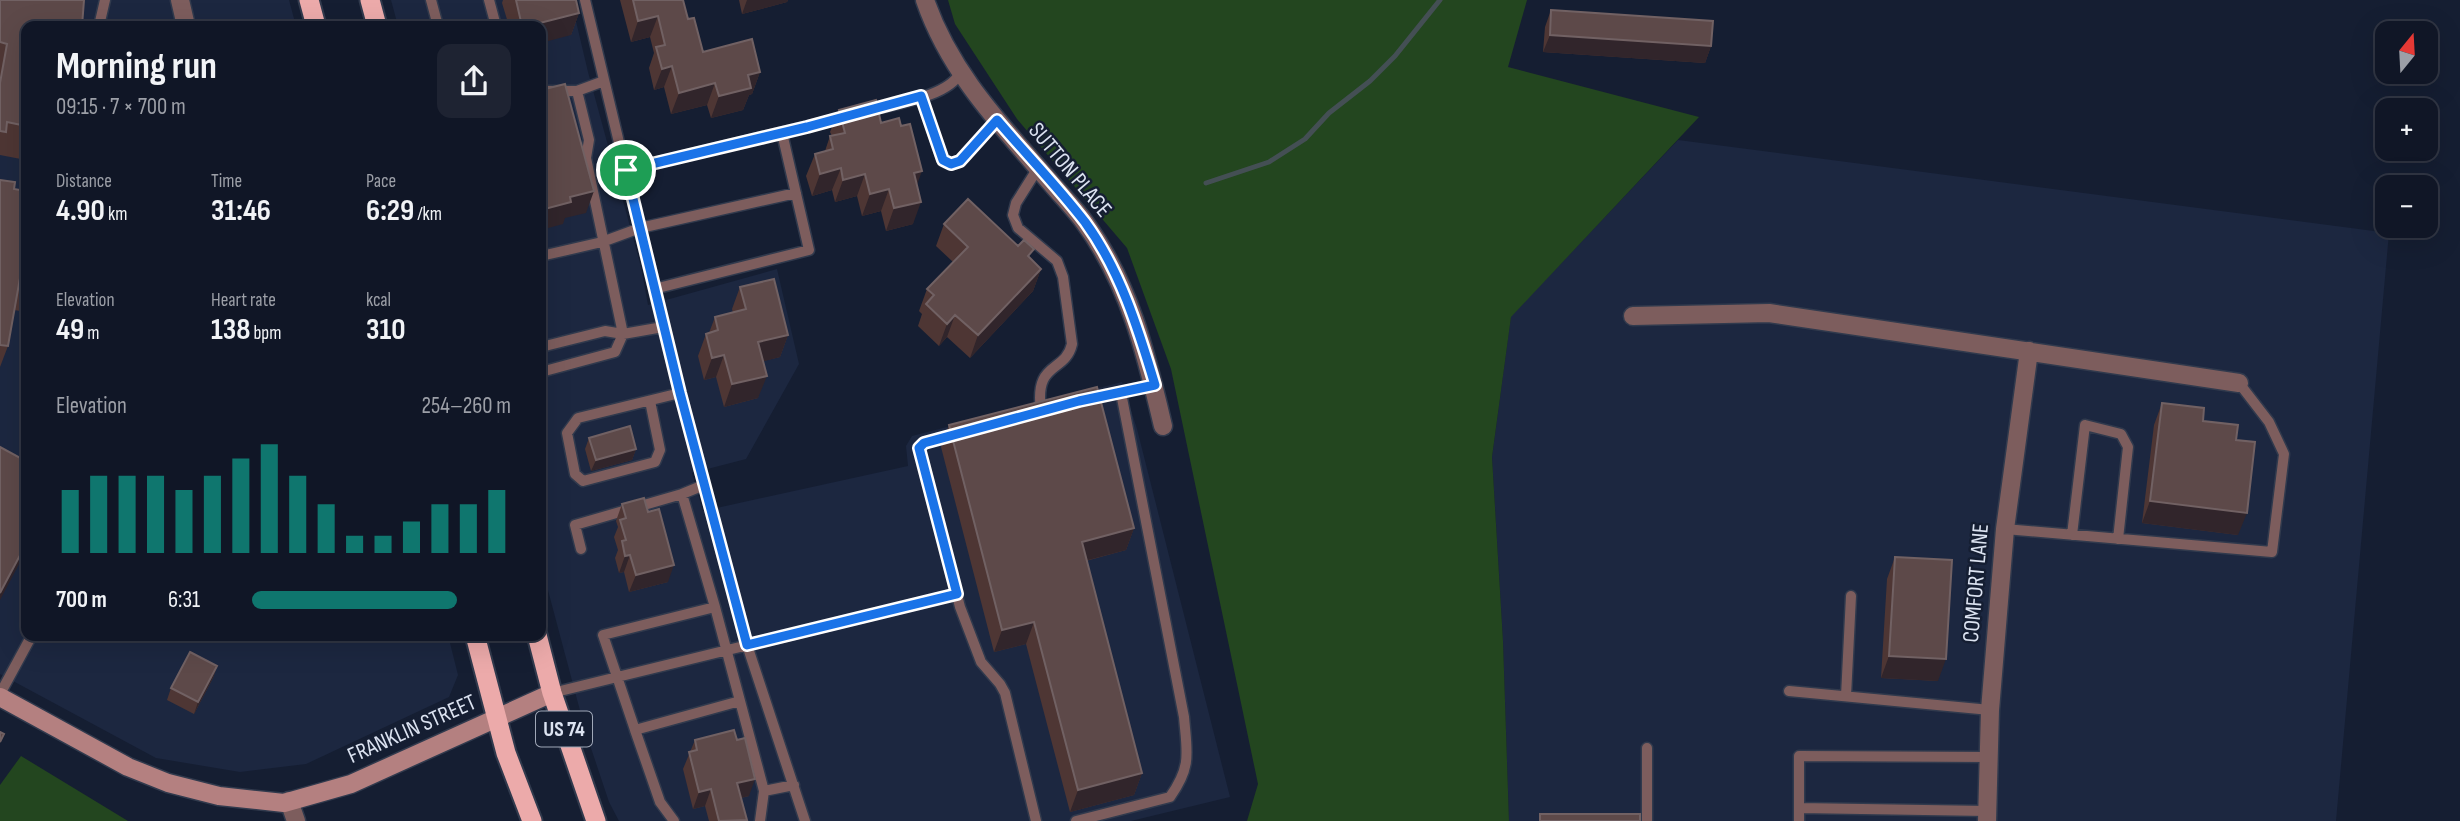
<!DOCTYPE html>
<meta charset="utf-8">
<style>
:root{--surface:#101626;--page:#1e2332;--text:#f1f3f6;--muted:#9c9fa7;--line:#303543;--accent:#0f766e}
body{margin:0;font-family:"Sofia Sans Condensed",sans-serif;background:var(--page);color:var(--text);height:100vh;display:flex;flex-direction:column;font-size:26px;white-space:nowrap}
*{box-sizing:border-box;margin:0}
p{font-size:23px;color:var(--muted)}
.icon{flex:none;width:38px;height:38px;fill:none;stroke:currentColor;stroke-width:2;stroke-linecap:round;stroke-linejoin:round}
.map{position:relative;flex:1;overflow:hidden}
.side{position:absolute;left:21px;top:21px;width:525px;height:620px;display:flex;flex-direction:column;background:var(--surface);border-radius:14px;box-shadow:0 7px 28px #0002,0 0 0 2px var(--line)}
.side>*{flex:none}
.needle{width:46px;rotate:18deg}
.fabs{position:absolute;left:2375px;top:21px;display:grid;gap:14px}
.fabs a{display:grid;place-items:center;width:63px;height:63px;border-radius:14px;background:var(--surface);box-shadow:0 7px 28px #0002,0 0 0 2px var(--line);font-size:35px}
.pin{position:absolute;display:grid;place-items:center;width:60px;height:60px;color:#fff;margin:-30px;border:4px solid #fff;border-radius:50%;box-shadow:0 2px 7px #0007}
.round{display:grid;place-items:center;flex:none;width:74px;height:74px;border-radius:14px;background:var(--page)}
.summary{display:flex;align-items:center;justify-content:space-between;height:119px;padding:0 35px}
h1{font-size:38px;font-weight:700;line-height:52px}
.metrics{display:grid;grid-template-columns:repeat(3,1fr);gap:10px;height:119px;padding:7px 35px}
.metrics div{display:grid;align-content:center}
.metrics b{font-size:30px;font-weight:700}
.metrics small{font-size:19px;font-weight:400}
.metrics p{font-size:19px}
.chart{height:196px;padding:14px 35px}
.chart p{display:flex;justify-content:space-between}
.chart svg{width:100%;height:126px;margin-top:7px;stroke:var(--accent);stroke-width:6}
ul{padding:0 35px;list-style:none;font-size:23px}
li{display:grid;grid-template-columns:112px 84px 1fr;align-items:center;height:52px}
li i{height:18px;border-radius:9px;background:var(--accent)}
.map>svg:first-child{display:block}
.built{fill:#1c2740}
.green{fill:#23461f}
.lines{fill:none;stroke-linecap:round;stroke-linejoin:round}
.stream{stroke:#444f54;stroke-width:5}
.service-casing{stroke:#313a4d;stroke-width:13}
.minor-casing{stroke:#313a4d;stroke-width:21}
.secondary-casing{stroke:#313a4d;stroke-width:21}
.trunk-casing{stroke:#313a4d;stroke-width:23}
.service{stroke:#7d5d5d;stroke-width:10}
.minor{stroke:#7d5d5d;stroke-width:18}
.secondary{stroke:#b48080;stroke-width:18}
.trunk{stroke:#ecaaaa;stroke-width:19}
.wall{fill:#4e3634}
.shaded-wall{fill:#31252b}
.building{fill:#5d4949;stroke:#716163;stroke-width:2}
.route-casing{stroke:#fff;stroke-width:14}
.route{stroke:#1a73e8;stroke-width:9}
.labels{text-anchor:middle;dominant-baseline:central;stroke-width:5;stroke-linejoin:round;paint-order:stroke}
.shield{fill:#151e32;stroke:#a0a8b8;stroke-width:2}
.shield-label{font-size:21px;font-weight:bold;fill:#dce3f1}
.street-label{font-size:23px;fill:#dce3f1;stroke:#151e32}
</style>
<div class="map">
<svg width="2460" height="821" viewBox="0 0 2460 821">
<rect width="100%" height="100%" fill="#151e32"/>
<path class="built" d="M 0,0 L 289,0 L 296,26 L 26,26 L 26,635 L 448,635 L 458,675 L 449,697 L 306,764 L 240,772 L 156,758 L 0,674 Z
M 391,0 L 571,0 L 588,72 L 641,267 L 648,305 L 777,269 L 799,364 L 746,459 L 692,473 L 703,511 L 908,466 L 906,446 L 912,436 L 1122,382 L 1137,429 L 1230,797 L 1131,821 L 619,821 L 609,802 L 586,733 L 541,564 L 541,26 L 398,26 Z
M 1678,140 L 2389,233 L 2336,821 L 1509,821 L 1503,641 L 1492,457 L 1511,316 Z"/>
<path class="green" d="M 948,0 L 1527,0 L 1508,67 L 1699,117 L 1511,317 L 1492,457 L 1503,641 L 1509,821 L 1247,821 L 1258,784 L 1171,369 L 1127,248 L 1017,119 L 955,24 Z
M 21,756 L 128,821 L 0,821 L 0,785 Z"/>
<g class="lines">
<path class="stream" d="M 1206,183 L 1269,162 L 1305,139 L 1329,113 L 1370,81 L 1395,56 L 1440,0"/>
<defs>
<path id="service" d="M 431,0 L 438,26
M 489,0 L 496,26
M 585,0 L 663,327 L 704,485 L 747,645 L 805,821
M 99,26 L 105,0
M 541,91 L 577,91 L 604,81
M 921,96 L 943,161 C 949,165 954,164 960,161 L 997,120
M 868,111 C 893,104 948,97 960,73
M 1038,168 L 1016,203 L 1013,215 L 1018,228 L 1057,261 L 1063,277 L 1072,344 C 1065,374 1034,360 1041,411
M 626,170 L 846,117
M 541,256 L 602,242 L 640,228 L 796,193
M 654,289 L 809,250 L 782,133
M 541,347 L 605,331 L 623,334 L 663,327
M 541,372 L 615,352 L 623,334 L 586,158 L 589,140 L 577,91
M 1087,399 L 1154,385
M 650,401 L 660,450 L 655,462 L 583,481 L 575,474 L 567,433 L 578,418 L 680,393
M 954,435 L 924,443 L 919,448 L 960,607 L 981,662 L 1000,684 L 1005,693 L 1036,821
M 704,485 L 682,494 L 715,607 L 603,635 L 635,730 L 740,701
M 2005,529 L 2272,552 L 2284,454 L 2269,422 L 2239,383
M 2072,535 L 2085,425 L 2121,434 L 2128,447 L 2118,539
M 581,549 L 575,525 L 682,494
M 715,607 L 764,791 L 760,821
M 1789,691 L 1990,710
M 552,693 L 957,594
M 0,694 L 32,635
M 1846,696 L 1851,596
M 635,730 L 660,802 L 674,821
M 1647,748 L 1647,821
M 764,791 L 794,785
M 1799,808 L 1987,811
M 1076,821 L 1170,797 C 1192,766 1187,753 1184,717 L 1121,393
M 1799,821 L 1799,756 L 1989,757"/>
<path id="minor" d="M 180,0 L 186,26
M 925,0 C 950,73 1001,125 1051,183 C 1062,196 1075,209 1085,223 C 1130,285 1146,354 1163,426
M 1633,316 L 1769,313 L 2239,383
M 289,801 L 296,821
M 1987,821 L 1990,710 L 2005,529 L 2029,351"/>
<path id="secondary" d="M 0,697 L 128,767 L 168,783 L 219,796 L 284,803 L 351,784 L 552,693"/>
<path id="trunk" d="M 309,0 L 316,26
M 370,0 L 377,26
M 475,635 L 506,753 L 532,821
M 537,635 L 552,693 L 596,821"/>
</defs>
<use href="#service" class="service-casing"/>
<use href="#minor" class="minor-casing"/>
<use href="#secondary" class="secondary-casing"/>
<use href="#trunk" class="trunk-casing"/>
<use href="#service" class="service"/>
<use href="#minor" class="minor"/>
<use href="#secondary" class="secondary"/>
<use href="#trunk" class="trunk"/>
</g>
<path class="wall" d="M 0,0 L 26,26 L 26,160 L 0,155 Z
M 503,0 L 576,0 L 579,13 L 571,35 L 541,26 L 509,26 L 502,3 Z
M 620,0 L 683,0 L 688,19 L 703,52 L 760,72 L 752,94 L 749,95 L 743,110 L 711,118 L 707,105 L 671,114 L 664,87 L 654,90 L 649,68 L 654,53 L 650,37 L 631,42 Z
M 739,0 L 788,0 L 787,2 L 742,14 Z
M 1551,10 L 1711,46 L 1705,63 L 1543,52 L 1545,27 Z
M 839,110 L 881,123 L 917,185 L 913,224 L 886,231 L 881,211 L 862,216 L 857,196 L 835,202 L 832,190 L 812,196 L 806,176 L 815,154 L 825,151 L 830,136 L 832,136 L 830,132 Z
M 0,180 L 14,189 L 26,191 L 26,312 L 14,310 L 8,346 L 0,367 Z
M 944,224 L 1031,259 L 1041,269 L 1033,291 L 970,358 L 947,337 L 939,346 L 918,326 L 922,314 L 919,311 L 927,289 L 953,262 L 936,246 Z
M 740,287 L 788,335 L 780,357 L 763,361 L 758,398 L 724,407 L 716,377 L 704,380 L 698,356 L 706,334 L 709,333 L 715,317 L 733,313 L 732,309 Z
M 2162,403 L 2203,421 L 2236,440 L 2238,535 L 2142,523 L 2154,425 Z
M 949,425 L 1134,528 L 1126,550 L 1086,561 L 1142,773 L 1134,795 L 1070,812 L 1026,644 L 994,652 L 941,447 Z
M 589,438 L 636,449 L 632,460 L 591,471 L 585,449 Z
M 622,504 L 668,582 L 629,592 L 624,572 L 619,573 L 615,558 L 618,550 L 614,537 L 618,527 L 616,521 Z
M 1895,557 L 1938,681 L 1881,678 L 1887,579 Z
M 217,666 L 213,678 L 194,714 L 167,700 L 171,688 Z
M 695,740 L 749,796 L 741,798 L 746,821 L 709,821 L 705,806 L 693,809 L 683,769 Z"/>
<path class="shaded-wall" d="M 747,0 L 788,0 L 787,2 L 742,14 Z
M 579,13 L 571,35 L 541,43 L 541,26 L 528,26 Z
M 658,16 L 650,37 L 631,42 L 638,21 Z
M 1550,35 L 1711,46 L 1705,63 L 1543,52 Z
M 672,66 L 664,87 L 654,90 L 662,69 Z
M 760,72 L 752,94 L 749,95 L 743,110 L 711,118 L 719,96 L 748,75 Z
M 715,83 L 707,105 L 671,114 L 679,93 Z
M 841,168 L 832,190 L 812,196 L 820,174 Z
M 922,171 L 914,193 L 914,173 Z
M 865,174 L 857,196 L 835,202 L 843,180 Z
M 889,189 L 881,211 L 862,216 L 870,194 Z
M 594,191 L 586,213 L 565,218 L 563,224 L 541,230 L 541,210 L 570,197 Z
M 921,202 L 913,224 L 886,231 L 894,208 Z
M 1041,269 L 1033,291 L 970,358 L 978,335 Z
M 955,315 L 947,337 L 939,346 L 947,324 Z
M 788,335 L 780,357 L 750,365 L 758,342 Z
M 724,355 L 716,377 L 704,380 L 712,358 Z
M 767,376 L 758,398 L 724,407 L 732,384 Z
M 636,449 L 632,460 L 591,471 L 596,460 Z
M 2150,501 L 2247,513 L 2238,535 L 2142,523 Z
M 1134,528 L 1126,550 L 1073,564 L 1082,542 Z
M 26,544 L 26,551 L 0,600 L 0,593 Z
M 630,555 L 624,572 L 619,573 L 625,556 Z
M 674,565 L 668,582 L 629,592 L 636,575 Z
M 1034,622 L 1026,644 L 994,652 L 1002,630 Z
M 1889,656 L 1946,659 L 1938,681 L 1881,678 Z
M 217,666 L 213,678 L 194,714 L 198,702 Z
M 1142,773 L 1134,795 L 1070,812 L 1078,790 Z
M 755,779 L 749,796 L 731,800 L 737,783 Z
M 711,789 L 705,806 L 693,809 L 699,792 Z"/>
<path class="building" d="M 0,0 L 84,0 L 82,26 L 26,26 L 26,126 L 7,122 L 6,132 L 0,131 L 0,83 L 7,44 L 0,42 Z
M 516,0 L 576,0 L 579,13 L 528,26 L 522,26 Z
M 633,0 L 683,0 L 688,19 L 694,18 L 703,52 L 752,39 L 760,72 L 748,75 L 751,88 L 719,96 L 715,83 L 679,93 L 672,66 L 662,69 L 656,47 L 665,45 L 658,16 L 638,21 Z
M 1551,10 L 1713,21 L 1711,46 L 1550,35 Z
M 565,84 L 594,191 L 570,197 L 571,202 L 541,210 L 541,90 Z
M 876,100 L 881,123 L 899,118 L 901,126 L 910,124 L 922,171 L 914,173 L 921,202 L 894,208 L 889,189 L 870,194 L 865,174 L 843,180 L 841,168 L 820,174 L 815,154 L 833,149 L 830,136 L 845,133 L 839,110 Z
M 0,180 L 15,182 L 14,189 L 26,191 L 26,279 L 20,278 L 8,346 L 0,345 Z
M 968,199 L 1018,246 L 1024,240 L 1034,249 L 1028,256 L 1041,269 L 978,335 L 955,315 L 947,324 L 926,304 L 934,295 L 927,289 L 968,247 L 944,224 Z
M 774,279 L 788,335 L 758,342 L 767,376 L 732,384 L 724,355 L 712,358 L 706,334 L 718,330 L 715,317 L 746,309 L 740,287 Z
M 1097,387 L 1134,528 L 1082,542 L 1142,773 L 1078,790 L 1034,622 L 1002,630 L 949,425 Z
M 2162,403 L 2204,408 L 2203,421 L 2238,425 L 2236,440 L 2255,442 L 2247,513 L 2150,501 Z
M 630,426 L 636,449 L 596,460 L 589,438 Z
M 0,447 L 26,461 L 26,544 L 0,593 Z
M 644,498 L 648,512 L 659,509 L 674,565 L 636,575 L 630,555 L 625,556 L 622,541 L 626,540 L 620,520 L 626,518 L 622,504 Z
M 1895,557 L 1952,560 L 1946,659 L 1889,656 Z
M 190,652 L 217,666 L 198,702 L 171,688 Z
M 734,730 L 737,740 L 745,738 L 755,779 L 737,783 L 747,820 L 719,821 L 711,789 L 699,792 L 689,752 L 697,750 L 695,740 Z
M 0,732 L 4,734 L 0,742 Z
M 1540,814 L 1640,814 L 1640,821 L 1540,821 Z"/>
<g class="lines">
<defs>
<path id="route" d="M 921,96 L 943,160 L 951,164 L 960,161 L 997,120 C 1026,154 1058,187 1085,222 C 1120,270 1138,328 1155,385 L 1079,401 L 924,443 L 919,448 L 957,594 L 747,645 L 680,393 L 626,170 L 807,127 Z"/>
</defs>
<use href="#route" class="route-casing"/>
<use href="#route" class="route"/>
</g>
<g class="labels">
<rect class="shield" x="536" y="711.5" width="56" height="35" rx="5"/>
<g class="shield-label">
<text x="564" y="729">US 74</text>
</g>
<g class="street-label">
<text transform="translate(1070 170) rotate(50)">SUTTON PLACE</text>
<text transform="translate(1976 583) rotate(-85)">COMFORT LANE</text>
<text transform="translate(412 729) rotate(-24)">FRANKLIN STREET</text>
</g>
</g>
</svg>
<div class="fabs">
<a><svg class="needle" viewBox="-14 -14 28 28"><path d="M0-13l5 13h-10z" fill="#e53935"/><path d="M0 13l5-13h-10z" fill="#9c9fa7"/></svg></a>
<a>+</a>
<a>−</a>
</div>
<div class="pin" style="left:626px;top:170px;background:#1e9e55"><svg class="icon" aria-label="arrive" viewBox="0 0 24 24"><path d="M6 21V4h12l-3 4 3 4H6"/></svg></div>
<section class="side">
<div class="summary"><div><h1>Morning run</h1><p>09:15 · 7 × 700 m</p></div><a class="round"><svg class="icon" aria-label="share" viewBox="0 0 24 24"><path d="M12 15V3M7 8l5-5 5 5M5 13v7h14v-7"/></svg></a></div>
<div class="metrics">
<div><p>Distance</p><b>4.90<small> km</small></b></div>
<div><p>Time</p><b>31:46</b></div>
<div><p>Pace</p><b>6:29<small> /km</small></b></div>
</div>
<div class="metrics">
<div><p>Elevation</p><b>49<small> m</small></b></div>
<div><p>Heart rate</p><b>138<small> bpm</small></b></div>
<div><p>kcal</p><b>310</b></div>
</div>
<div class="chart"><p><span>Elevation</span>254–260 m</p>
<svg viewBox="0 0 160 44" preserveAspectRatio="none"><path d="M5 44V22M15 44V17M25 44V17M35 44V17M45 44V22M55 44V17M65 44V11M75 44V6M85 44V17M95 44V27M105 44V38M115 44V38M125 44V33M135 44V27M145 44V27M155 44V22"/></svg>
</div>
<ul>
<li><b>700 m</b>6:31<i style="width:79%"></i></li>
</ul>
</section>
</div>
